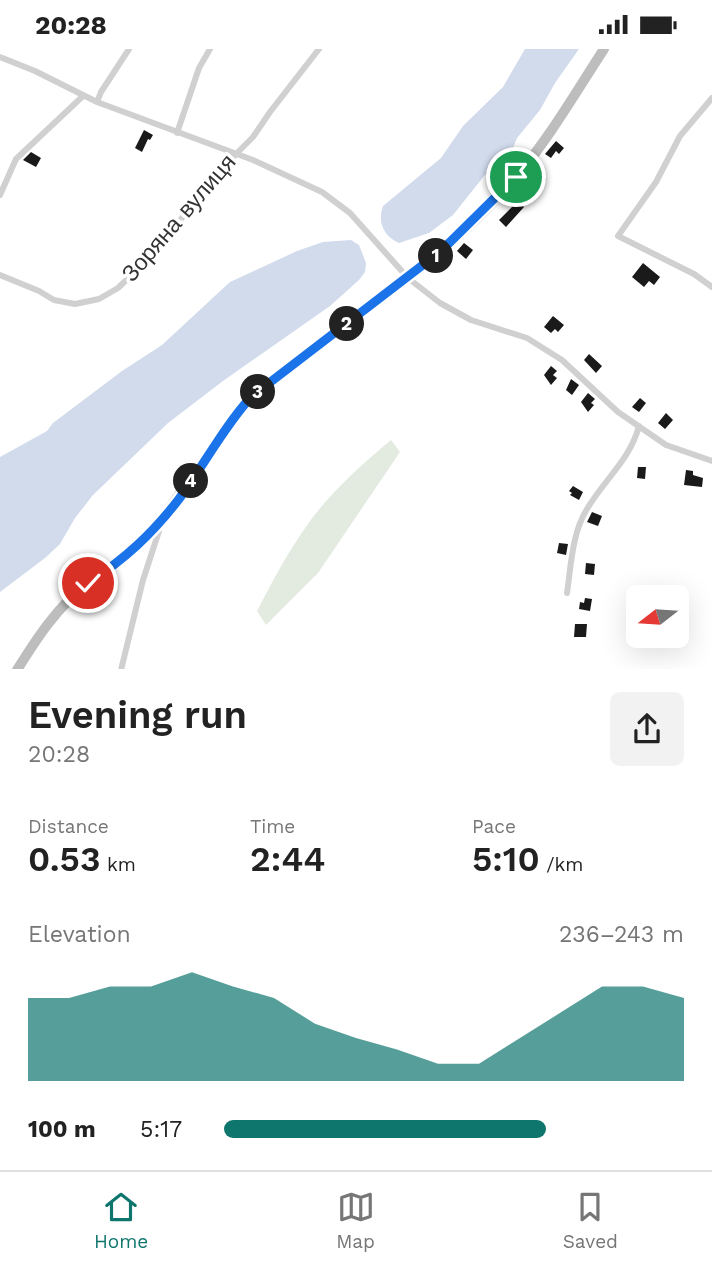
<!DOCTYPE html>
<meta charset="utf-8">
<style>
:root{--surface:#fff;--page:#f2f2f2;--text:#222;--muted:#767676;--line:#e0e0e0;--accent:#0f766e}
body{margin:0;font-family:"Work Sans",sans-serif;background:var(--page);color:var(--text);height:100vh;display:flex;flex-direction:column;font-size:26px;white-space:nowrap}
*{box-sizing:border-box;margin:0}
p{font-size:23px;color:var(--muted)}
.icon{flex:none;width:38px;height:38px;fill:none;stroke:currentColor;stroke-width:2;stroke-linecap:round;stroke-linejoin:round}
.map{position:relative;height:620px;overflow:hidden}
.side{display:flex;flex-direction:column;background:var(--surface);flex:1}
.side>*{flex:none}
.needle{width:46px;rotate:253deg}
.fabs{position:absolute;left:626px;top:536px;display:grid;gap:14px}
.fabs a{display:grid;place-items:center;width:63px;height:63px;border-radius:10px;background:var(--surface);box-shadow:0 7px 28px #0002;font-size:35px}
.pin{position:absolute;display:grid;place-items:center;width:60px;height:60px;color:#fff;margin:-30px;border:4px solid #fff;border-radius:50%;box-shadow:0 2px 7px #0007}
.km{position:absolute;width:35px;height:35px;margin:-18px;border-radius:50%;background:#222;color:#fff;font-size:19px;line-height:35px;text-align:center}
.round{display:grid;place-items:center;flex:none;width:74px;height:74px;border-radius:10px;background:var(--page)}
.overview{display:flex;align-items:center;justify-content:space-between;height:119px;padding:0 28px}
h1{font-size:38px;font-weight:600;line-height:52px}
.figures{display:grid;grid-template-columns:repeat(3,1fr);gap:10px;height:119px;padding:7px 28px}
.figures div{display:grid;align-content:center}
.figures b{font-size:35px;font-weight:600}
.figures small{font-size:19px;font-weight:400}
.figures p{font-size:19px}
.chart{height:196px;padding:14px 28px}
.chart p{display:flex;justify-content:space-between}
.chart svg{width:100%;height:126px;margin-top:7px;fill:var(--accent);opacity:.7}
ul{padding:0 28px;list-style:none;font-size:23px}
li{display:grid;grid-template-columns:112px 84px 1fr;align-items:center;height:52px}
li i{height:18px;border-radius:9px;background:var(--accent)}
.status{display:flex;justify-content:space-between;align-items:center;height:49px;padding:0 35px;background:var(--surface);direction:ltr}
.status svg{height:19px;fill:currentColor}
.tab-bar{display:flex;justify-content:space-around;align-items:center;height:98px;border-top:2px solid var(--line);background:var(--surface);font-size:19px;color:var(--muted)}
.tab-bar a{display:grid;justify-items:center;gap:4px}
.tab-bar .current{color:var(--accent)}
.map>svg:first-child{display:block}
.green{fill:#e3ebe0}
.water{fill:#d1dbec}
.building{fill:#1a1a1a}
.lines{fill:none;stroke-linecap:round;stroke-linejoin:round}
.street{stroke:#d0d0d0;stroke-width:6}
.secondary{stroke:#bdbdbd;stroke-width:10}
.route-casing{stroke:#fff;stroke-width:14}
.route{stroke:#1a73e8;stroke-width:9}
.labels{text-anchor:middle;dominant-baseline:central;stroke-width:7;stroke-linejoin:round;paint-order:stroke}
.street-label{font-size:23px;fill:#333;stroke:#fff}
</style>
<div class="status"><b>20:28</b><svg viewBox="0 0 49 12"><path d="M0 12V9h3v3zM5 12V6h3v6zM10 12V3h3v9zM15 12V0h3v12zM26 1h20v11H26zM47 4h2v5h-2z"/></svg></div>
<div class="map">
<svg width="712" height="621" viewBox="0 0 712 621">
<rect width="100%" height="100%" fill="#fff"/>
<path class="green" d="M 391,391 L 400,403 L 318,524 L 266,576 L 257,562 C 273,531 289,501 310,472 C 332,442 362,415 391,391 Z"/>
<path class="water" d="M 525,0 L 579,0 L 555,34 L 540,61 L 517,89 L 513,99 L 484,127 L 453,166 L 429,184 L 399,194 C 384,188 377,173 383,157 L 441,109 L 463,77 L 503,38 Z
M 351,191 L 359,196 L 366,214 L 365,223 L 359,231 L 330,257 L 223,332 L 168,374 L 93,446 L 75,469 L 60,495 L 45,509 L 0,543 L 0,408 L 47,382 L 53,374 L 122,322 L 162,296 L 230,233 L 297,202 L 323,193 Z"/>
<path class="building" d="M 144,81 L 153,86 L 150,91 L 148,90 L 142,103 L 135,99 Z
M 556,92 L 564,99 L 559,105 L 556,102 L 551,109 L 545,105 Z
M 31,103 L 41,109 L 36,118 L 23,111 Z
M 534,125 L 546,130 L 539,139 L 529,132 Z
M 515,150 L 524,158 L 506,178 L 499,171 L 512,158 L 510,156 Z
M 464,194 L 473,201 L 466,210 L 457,202 Z
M 643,214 L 660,228 L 654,236 L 649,232 L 644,238 L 632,228 Z
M 553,267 L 564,276 L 558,283 L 555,280 L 551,284 L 544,278 Z
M 589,305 L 602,317 L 596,324 L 584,311 Z
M 551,317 L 557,322 L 553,326 L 557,329 L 551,336 L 544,326 Z
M 571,330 L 579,336 L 572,346 L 566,341 Z
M 588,344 L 595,350 L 591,354 L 594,356 L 588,363 L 581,353 Z
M 640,349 L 646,354 L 639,363 L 632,358 Z
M 666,364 L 673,371 L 665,380 L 658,374 Z
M 638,418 L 646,418 L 645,430 L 637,429 Z
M 686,421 L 693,422 L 693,426 L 703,429 L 702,438 L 684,436 Z
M 573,437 L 583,443 L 579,451 L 570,446 L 572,444 L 569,442 Z
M 592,463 L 602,467 L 598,477 L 587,473 Z
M 559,494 L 568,495 L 566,506 L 557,504 Z
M 586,514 L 595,515 L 594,526 L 585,525 Z
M 585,549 L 592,550 L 590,562 L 579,560 L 580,553 L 584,554 Z
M 575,575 L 587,575 L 586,588 L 574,588 Z"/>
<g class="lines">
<path class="street" d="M 0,8 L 35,22 L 97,53 L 253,111 L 322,143 L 350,164 L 408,229 L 440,254 L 471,271 L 527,289 L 562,311 L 618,363 L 666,396 L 712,412
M 712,49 L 680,87 L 656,133 L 618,187 L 694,225 L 712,238
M 97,53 L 101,43 L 129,0
M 177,84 L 199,19 L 210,0
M 0,146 L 16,110 L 83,47
M 0,226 L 39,242 L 54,251 L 75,255 L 99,250 L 118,239 L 144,214 L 236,105 L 253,88 L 270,63 L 319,0
M 567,544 C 571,517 572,484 587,460 C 604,431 630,411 639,377
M 121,621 L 143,531 L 159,482 L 160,474"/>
<path class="secondary" d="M 17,621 C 37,589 57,558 88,534 C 106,520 126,510 142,492 C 184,447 211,392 252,348 C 340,274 442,216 517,127 C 550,88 576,43 604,0"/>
</g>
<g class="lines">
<defs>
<path id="route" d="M 88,534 C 125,510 152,485 179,450 C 204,416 223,379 251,348 L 441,202 L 516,128"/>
</defs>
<use href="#route" class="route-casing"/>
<use href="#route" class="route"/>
</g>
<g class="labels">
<g class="street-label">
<text transform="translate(179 169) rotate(-49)">Зоряна вулиця</text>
</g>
</g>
</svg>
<div class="fabs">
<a><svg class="needle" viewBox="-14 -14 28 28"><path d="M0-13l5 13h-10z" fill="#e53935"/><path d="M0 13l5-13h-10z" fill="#767676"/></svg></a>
</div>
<div class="pin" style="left:516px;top:128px;background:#1e9e55"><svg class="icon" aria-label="arrive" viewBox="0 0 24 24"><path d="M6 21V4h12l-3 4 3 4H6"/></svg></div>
<div class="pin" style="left:88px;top:534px;background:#d93025"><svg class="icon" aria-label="check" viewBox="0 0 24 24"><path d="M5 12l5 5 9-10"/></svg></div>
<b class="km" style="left:436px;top:207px">1</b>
<b class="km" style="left:347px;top:275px">2</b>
<b class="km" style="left:258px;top:343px">3</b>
<b class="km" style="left:191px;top:432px">4</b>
</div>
<section class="side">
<div class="overview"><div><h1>Evening run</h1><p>20:28</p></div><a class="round"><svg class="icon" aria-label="share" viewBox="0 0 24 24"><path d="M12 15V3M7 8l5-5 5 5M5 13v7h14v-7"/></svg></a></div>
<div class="figures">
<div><p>Distance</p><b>0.53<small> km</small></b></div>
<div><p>Time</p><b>2:44</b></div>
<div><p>Pace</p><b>5:10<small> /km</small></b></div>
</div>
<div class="chart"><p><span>Elevation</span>236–243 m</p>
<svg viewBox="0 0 160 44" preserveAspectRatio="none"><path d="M0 44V15L10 15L20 11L30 11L40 6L50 11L60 15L70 24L80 29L90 33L100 38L110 38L120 29L130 20L140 11L150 11L160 15V44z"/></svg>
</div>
<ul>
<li><b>100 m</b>5:17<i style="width:70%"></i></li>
</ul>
</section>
<nav class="tab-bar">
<a class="current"><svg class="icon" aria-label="home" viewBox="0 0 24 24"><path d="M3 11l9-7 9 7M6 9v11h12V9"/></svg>Home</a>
<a><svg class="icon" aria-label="map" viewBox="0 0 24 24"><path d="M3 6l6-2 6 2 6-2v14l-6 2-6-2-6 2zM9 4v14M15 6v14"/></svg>Map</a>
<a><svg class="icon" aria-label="saved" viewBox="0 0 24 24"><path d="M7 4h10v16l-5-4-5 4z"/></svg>Saved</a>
</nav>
